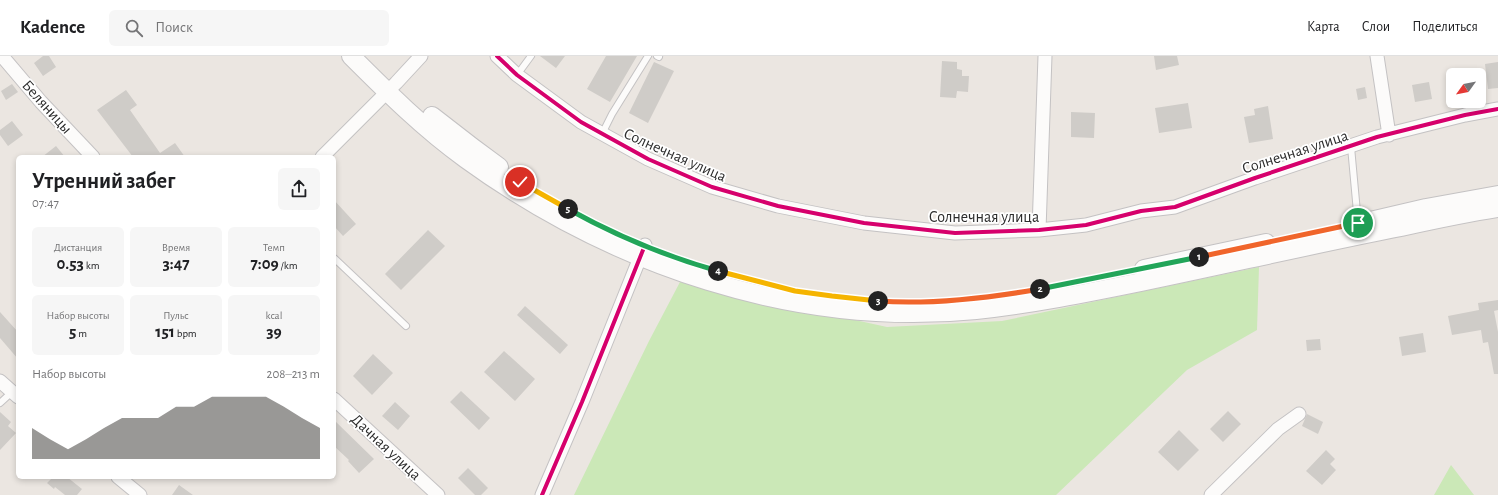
<!DOCTYPE html>
<html lang="ru">
<meta charset="utf-8">
<style>
:root{--surface:#fff;--page:#f6f6f6;--text:#202124;--muted:#757577;--line:#e0e0e0;--accent:#6f6d6b}
body{margin:0;font-family:"Alegreya Sans",sans-serif;background:var(--page);color:var(--text);height:100vh;display:flex;flex-direction:column;font-size:15px;white-space:nowrap}
*{box-sizing:border-box;margin:0}
p{font-size:13px;color:var(--muted)}
.icon{flex:none;width:22px;height:22px;fill:none;stroke:currentColor;stroke-width:2;stroke-linecap:round;stroke-linejoin:round}
.map{position:relative;flex:1;overflow:hidden}
.side{position:absolute;left:16px;top:99px;width:320px;height:324px;display:flex;flex-direction:column;background:var(--surface);border-radius:6px;box-shadow:0 2px 6px #0003}
.side>*{flex:none}
.needle{width:26px;rotate:237deg}
.fabs{position:absolute;left:1446px;top:12px;display:grid;gap:8px}
.fabs a{display:grid;place-items:center;width:40px;height:40px;border-radius:6px;background:var(--surface);box-shadow:0 2px 6px #0003;font-size:20px}
.pin{position:absolute;display:grid;place-items:center;width:34px;height:34px;color:#fff;margin:-17px;border:2px solid #fff;border-radius:50%;box-shadow:0 1px 4px #0007}
.km{position:absolute;width:20px;height:20px;margin:-10px;border-radius:50%;background:#222;color:#fff;font-size:11px;line-height:20px;text-align:center}
.round{display:grid;place-items:center;flex:none;width:42px;height:42px;border-radius:6px;background:var(--page)}
.headline{display:flex;align-items:center;justify-content:space-between;height:68px;padding:0 16px}
h1{font-size:22px;font-weight:600;line-height:30px}
.metrics{display:grid;grid-template-columns:repeat(3,1fr);gap:6px;height:68px;padding:4px 16px}
.metrics div{display:grid;align-content:center;border-radius:6px;background:var(--page);text-align:center}
.metrics b{font-size:17px;font-weight:600}
.metrics small{font-size:11px;font-weight:400}
.metrics p{font-size:11px}
.chart{height:112px;padding:8px 16px}
.chart p{display:flex;justify-content:space-between}
.chart svg{width:100%;height:72px;margin-top:4px;fill:var(--accent);opacity:.7}
header{display:flex;align-items:center;gap:24px;box-sizing:border-box;height:56px;padding:0 20px;background:var(--surface);border-bottom:1px solid var(--line)}
header strong{font-size:19px}
nav{display:flex;gap:22px;margin-inline-start:auto;font-size:14px}
.search{width:280px;height:36px;background:var(--page);display:flex;align-items:center;gap:10px;box-sizing:border-box;padding:0 14px;border-radius:6px;color:var(--muted);font-size:15px}
.map>svg:first-child{display:block}
.green{fill:#cbe8b7}
.building{fill:#cfccc8}
.lines{fill:none;stroke-linecap:round;stroke-linejoin:round}
.service-casing{stroke:#c4c2c3;stroke-width:8}
.minor-casing{stroke:#c4c2c3;stroke-width:15}
.secondary-casing{stroke:#c4c2c3;stroke-width:20}
.service{stroke:#fcfbfa;stroke-width:6}
.minor{stroke:#fcfbfa;stroke-width:13}
.secondary{stroke:#fcfbfa;stroke-width:18}
.cycleway-casing{stroke:#fff;stroke-width:6}
.cycleway{stroke:#d6006c;stroke-width:4}
.split-1-casing{stroke:#fff;stroke-width:8}
.split-2-casing{stroke:#fff;stroke-width:8}
.split-3-casing{stroke:#fff;stroke-width:8}
.split-4-casing{stroke:#fff;stroke-width:8}
.split-5-casing{stroke:#fff;stroke-width:8}
.split-6-casing{stroke:#fff;stroke-width:8}
.split-1{stroke:#f0652b;stroke-width:5}
.split-2{stroke:#22a559;stroke-width:5}
.split-3{stroke:#f0652b;stroke-width:5}
.split-4{stroke:#f5b400;stroke-width:5}
.split-5{stroke:#22a559;stroke-width:5}
.split-6{stroke:#f5b400;stroke-width:5}
.labels{text-anchor:middle;dominant-baseline:central;stroke-width:3.5;stroke-linejoin:round;paint-order:stroke}
.street-label{font-size:16px;fill:#2c2c2c;stroke:#fff}
</style>
<header>
<strong>Kadence</strong>
<div class="search"><svg class="icon" aria-label="search" viewBox="0 0 24 24"><circle cx="10" cy="10" r="6"/><path d="M15 15l6 6"/></svg>Поиск</div>
<nav><a>Карта</a><a>Слои</a><a>Поделиться</a></nav>
</header>
<div class="map">
<svg width="1498" height="439" viewBox="0 0 1498 439">
<rect width="100%" height="100%" fill="#ebe6e1"/>
<path class="green" d="M 1259,211 L 1257,274 L 1187,314 L 1056,439 L 574,439 L 649,285 L 680,226 L 887,271 L 1002,265 Z
M 1451,409 L 1474,439 L 1434,439 Z"/>
<path class="building" d="M 43,0 L 49,0 L 56,11 L 43,20 L 34,7 Z
M 540,0 L 565,0 L 556,12 Z
M 606,0 L 637,0 L 610,46 L 587,33 Z
M 1154,0 L 1177,0 L 1179,9 L 1156,14 Z
M 942,5 L 957,6 L 957,13 L 962,14 L 962,20 L 969,20 L 968,36 L 957,35 L 956,42 L 940,41 Z
M 654,6 L 674,15 L 648,67 L 629,57 Z
M 1498,6 L 1498,32 L 1488,33 L 1485,8 Z
M 1429,26 L 1432,43 L 1415,46 L 1412,29 Z
M 12,28 L 18,36 L 6,44 L 1,35 Z
M 1365,31 L 1367,42 L 1358,44 L 1356,33 Z
M 126,34 L 137,49 L 130,54 L 160,97 L 175,87 L 185,101 L 133,101 L 97,54 Z
M 1188,47 L 1192,72 L 1159,77 L 1155,52 Z
M 1268,50 L 1273,83 L 1249,87 L 1244,61 L 1255,59 L 1254,53 Z
M 1071,56 L 1095,57 L 1094,82 L 1071,81 Z
M 12,65 L 23,79 L 8,90 L 0,79 L 0,74 Z
M 56,90 L 65,101 L 42,101 Z
M 334,144 L 356,168 L 343,180 L 334,170 Z
M 428,174 L 445,190 L 401,234 L 385,218 Z
M 1498,244 L 1498,254 L 1494,255 L 1498,276 L 1498,318 L 1494,318 L 1488,286 L 1483,287 L 1481,274 L 1452,279 L 1448,260 L 1479,254 L 1478,247 Z
M 525,250 L 568,289 L 560,298 L 517,259 Z
M 0,256 L 18,276 L 18,303 L 0,282 Z
M 1423,277 L 1426,296 L 1402,300 L 1399,281 Z
M 1320,283 L 1321,294 L 1307,295 L 1306,284 Z
M 504,295 L 535,323 L 515,345 L 484,316 Z
M 373,298 L 393,317 L 372,339 L 353,320 Z
M 461,335 L 490,362 L 479,374 L 450,346 Z
M 395,346 L 410,360 L 398,374 L 382,360 Z
M 1228,355 L 1241,368 L 1223,386 L 1210,373 Z
M 0,356 L 11,366 L 8,370 L 16,377 L 0,394 Z
M 1307,358 L 1323,366 L 1318,378 L 1302,370 Z
M 334,364 L 374,403 L 359,417 L 348,405 L 349,404 L 334,390 Z
M 1179,374 L 1199,394 L 1178,415 L 1158,396 Z
M 1326,394 L 1335,403 L 1330,408 L 1336,414 L 1322,429 L 1306,415 Z
M 468,412 L 488,432 L 481,439 L 475,439 L 458,422 Z
M 53,421 L 67,421 L 82,433 L 77,439 L 65,439 L 55,431 L 54,433 L 47,427 Z
M 179,429 L 193,439 L 172,439 Z"/>
<g class="lines">
<defs>
<path id="service" d="M 657,0 L 659,1
M 517,19 L 531,0
M 602,78 L 612,58 L 648,0
M 1351,91 L 1358,167
M 334,202 L 406,270
M 0,347 L 12,336"/>
<path id="minor" d="M 2,0 L 41,46 L 93,101
M 497,0 L 517,19 L 581,66 L 648,103 L 712,131 L 778,150 L 864,167 L 955,177 L 1039,174 L 1086,169 L 1141,155 L 1175,151 L 1255,122 L 1377,81 L 1465,59 L 1498,53
M 1377,0 L 1389,79
M 322,101 L 396,27 L 421,0
M 1039,174 L 1045,0
M 0,325 L 18,341
M 334,343 L 438,439
M 118,421 L 140,439
M 542,439 L 582,346 L 645,189
M 1211,439 L 1278,373 L 1299,358"/>
<path id="secondary" d="M 351,0 C 387,36 424,73 466,103 C 612,209 796,272 976,254 C 1032,248 1087,237 1141,226 C 1228,208 1314,188 1401,171 C 1433,164 1465,157 1498,152
M 432,60 L 472,91 L 499,111
M 1366,166 L 1426,152 L 1498,139
M 1144,213 L 1266,187"/>
</defs>
<use href="#service" class="service-casing"/>
<use href="#minor" class="minor-casing"/>
<use href="#secondary" class="secondary-casing"/>
<use href="#service" class="service"/>
<use href="#minor" class="minor"/>
<use href="#secondary" class="secondary"/>
<defs>
<path id="cycleway" d="M 497,0 L 517,19 L 581,66 L 648,103 L 712,131 L 778,150 L 864,167 L 955,177 L 1039,174 L 1086,169 L 1141,155 L 1175,151 L 1255,122 L 1377,81 L 1465,59 L 1498,53
M 542,439 L 582,346 L 645,189"/>
</defs>
<use href="#cycleway" class="cycleway-casing"/>
<use href="#cycleway" class="cycleway"/>
</g>
<g class="lines">
<defs>
<path id="split-1" d="M 1199,201 L 1358,167"/>
<path id="split-2" d="M 1040,233 L 1199,201"/>
<path id="split-3" d="M 878,245 C 930,249 988,242 1040,233"/>
<path id="split-4" d="M 718,215 L 795,235 L 832,240 L 878,245"/>
<path id="split-5" d="M 568,153 C 613,178 668,201 718,215"/>
<path id="split-6" d="M 520,126 L 568,153"/>
</defs>
<use href="#split-1" class="split-1-casing"/>
<use href="#split-2" class="split-2-casing"/>
<use href="#split-3" class="split-3-casing"/>
<use href="#split-4" class="split-4-casing"/>
<use href="#split-5" class="split-5-casing"/>
<use href="#split-6" class="split-6-casing"/>
<use href="#split-1" class="split-1"/>
<use href="#split-2" class="split-2"/>
<use href="#split-3" class="split-3"/>
<use href="#split-4" class="split-4"/>
<use href="#split-5" class="split-5"/>
<use href="#split-6" class="split-6"/>
</g>
<g class="labels">
<g class="street-label">
<text transform="translate(47 51) rotate(48)">Беляницы</text>
<text transform="translate(1295 96) rotate(-18)">Солнечная улица</text>
<text transform="translate(675 99) rotate(24)">Солнечная улица</text>
<text x="984" y="161">Солнечная улица</text>
<text transform="translate(386 391) rotate(43)">Дачная улица</text>
</g>
</g>
</svg>
<div class="fabs">
<a><svg class="needle" viewBox="-14 -14 28 28"><path d="M0-13l5 13h-10z" fill="#e53935"/><path d="M0 13l5-13h-10z" fill="#757577"/></svg></a>
</div>
<div class="pin" style="left:1358px;top:167px;background:#1e9e55"><svg class="icon" aria-label="arrive" viewBox="0 0 24 24"><path d="M6 21V4h12l-3 4 3 4H6"/></svg></div>
<div class="pin" style="left:520px;top:126px;background:#d93025"><svg class="icon" aria-label="check" viewBox="0 0 24 24"><path d="M5 12l5 5 9-10"/></svg></div>
<b class="km" style="left:1199px;top:201px">1</b>
<b class="km" style="left:1040px;top:233px">2</b>
<b class="km" style="left:878px;top:245px">3</b>
<b class="km" style="left:718px;top:215px">4</b>
<b class="km" style="left:568px;top:153px">5</b>
<section class="side">
<div class="headline"><div><h1>Утренний забег</h1><p>07:47</p></div><a class="round"><svg class="icon" aria-label="share" viewBox="0 0 24 24"><path d="M12 15V3M7 8l5-5 5 5M5 13v7h14v-7"/></svg></a></div>
<div class="metrics">
<div><p>Дистанция</p><b>0.53<small> km</small></b></div>
<div><p>Время</p><b>3:47</b></div>
<div><p>Темп</p><b>7:09<small> /km</small></b></div>
</div>
<div class="metrics">
<div><p>Набор высоты</p><b>5<small> m</small></b></div>
<div><p>Пульс</p><b>151<small> bpm</small></b></div>
<div><p>kcal</p><b>39</b></div>
</div>
<div class="chart"><p><span>Набор высоты</span>208–213 m</p>
<svg viewBox="0 0 160 44" preserveAspectRatio="none"><path d="M0 44V25L10 32L20 38L30 32L40 25L50 19L60 19L70 19L80 12L90 12L100 6L110 6L120 6L130 6L140 12L150 19L160 25V44z"/></svg>
</div>
</section>
</div>
